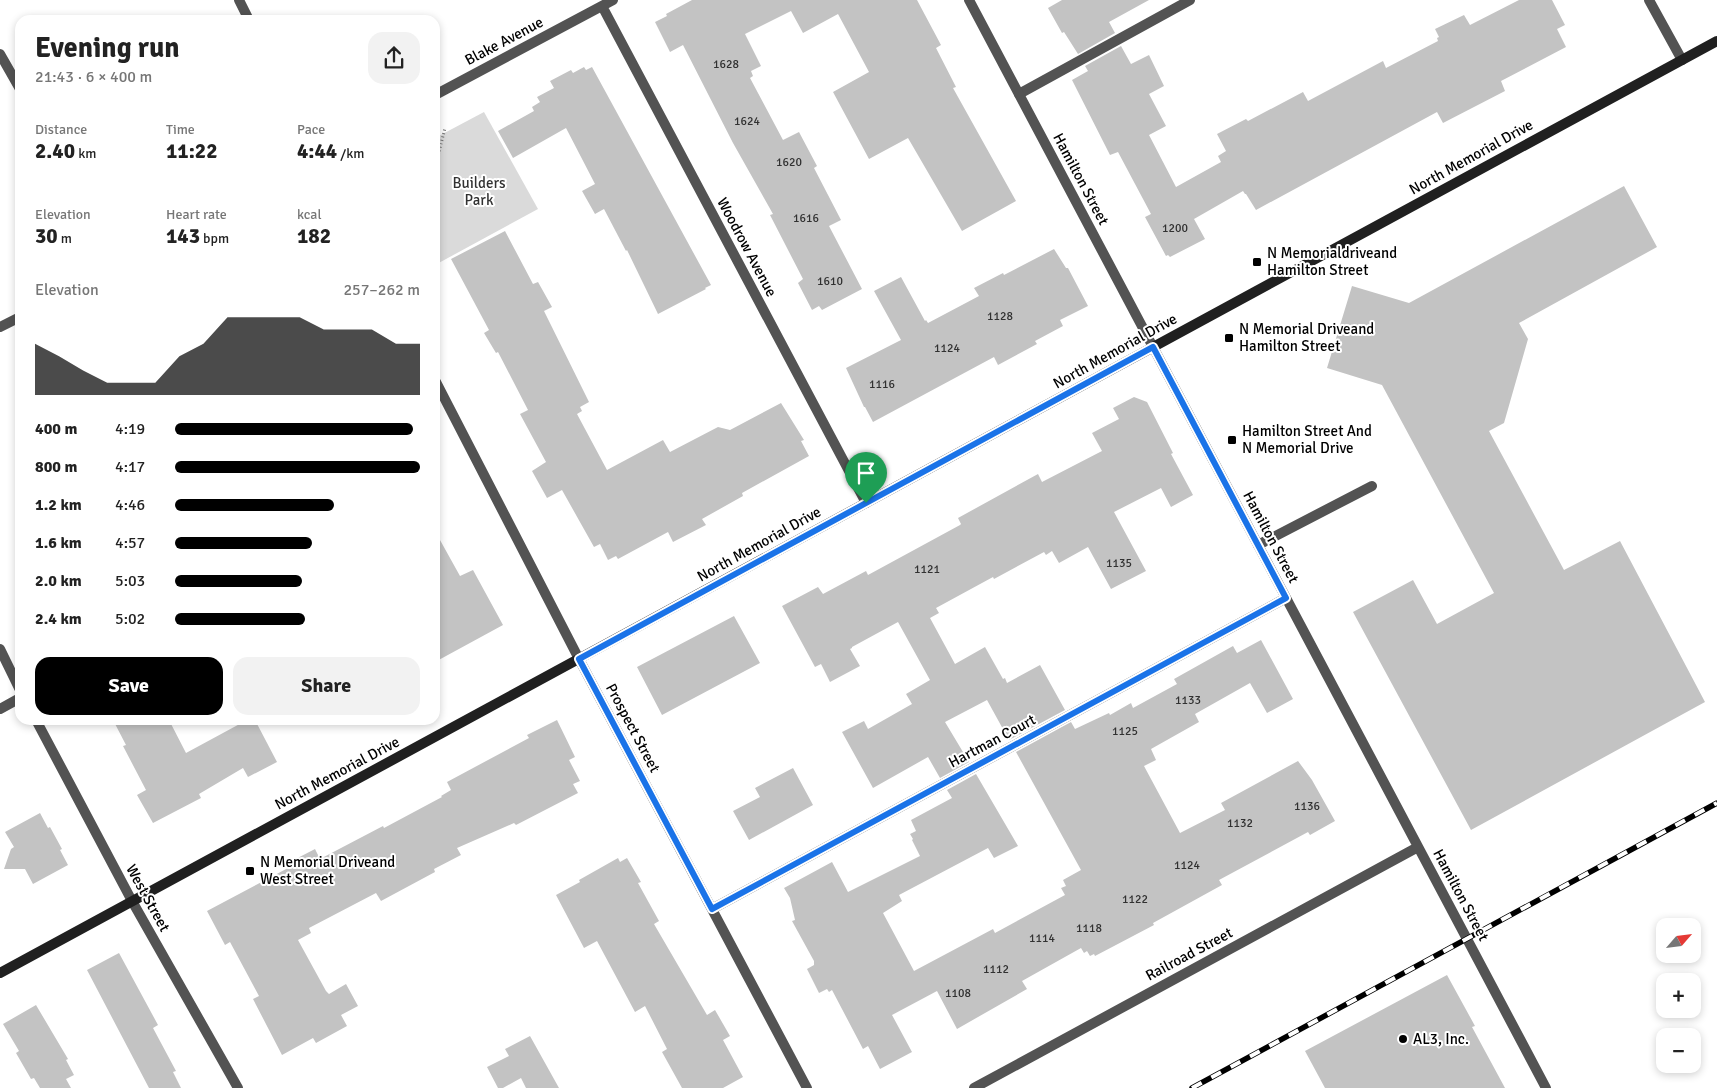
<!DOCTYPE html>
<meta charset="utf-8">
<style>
:root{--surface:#fff;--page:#f2f2f2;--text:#222;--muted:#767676;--accent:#000}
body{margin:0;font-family:Signika,sans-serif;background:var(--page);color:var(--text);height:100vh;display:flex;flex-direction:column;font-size:19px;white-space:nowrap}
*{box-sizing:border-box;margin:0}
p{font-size:16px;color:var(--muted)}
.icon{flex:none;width:28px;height:28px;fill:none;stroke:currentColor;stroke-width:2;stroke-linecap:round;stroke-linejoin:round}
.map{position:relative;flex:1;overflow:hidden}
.panel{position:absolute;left:15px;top:15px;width:425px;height:710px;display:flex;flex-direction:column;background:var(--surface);border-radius:15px;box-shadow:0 2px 8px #0003}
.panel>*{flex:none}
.needle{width:32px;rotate:62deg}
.tools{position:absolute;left:1656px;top:918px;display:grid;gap:10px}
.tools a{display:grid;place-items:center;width:45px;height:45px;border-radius:10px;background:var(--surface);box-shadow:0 2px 8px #0003;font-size:25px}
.pin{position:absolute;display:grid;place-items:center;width:42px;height:42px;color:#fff;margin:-51px -21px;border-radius:50% 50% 50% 0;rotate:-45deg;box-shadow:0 0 5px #0007}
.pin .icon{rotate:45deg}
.round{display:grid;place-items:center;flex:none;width:52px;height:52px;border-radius:15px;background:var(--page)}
.headline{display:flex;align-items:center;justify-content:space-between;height:85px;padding:0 20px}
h1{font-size:28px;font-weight:800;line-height:38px}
.metrics{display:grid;grid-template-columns:repeat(3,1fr);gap:8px;height:85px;padding:5px 20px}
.metrics div{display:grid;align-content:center}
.metrics b{font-size:21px;font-weight:800}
.metrics small{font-size:14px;font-weight:400}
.metrics p{font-size:14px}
.chart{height:140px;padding:10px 20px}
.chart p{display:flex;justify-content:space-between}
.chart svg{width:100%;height:90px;margin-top:5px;fill:var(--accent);opacity:.7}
.cta{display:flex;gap:10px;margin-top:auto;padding:10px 20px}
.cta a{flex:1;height:58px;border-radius:15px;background:var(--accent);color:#fff;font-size:20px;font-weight:800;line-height:58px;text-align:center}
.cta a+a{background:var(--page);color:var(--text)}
ul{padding:0 20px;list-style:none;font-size:16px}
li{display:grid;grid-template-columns:80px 60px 1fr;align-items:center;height:38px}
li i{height:12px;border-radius:6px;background:var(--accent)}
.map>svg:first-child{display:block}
.green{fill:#dadada}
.building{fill:#c3c3c3}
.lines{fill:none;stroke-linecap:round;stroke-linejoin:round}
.path{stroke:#757575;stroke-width:3;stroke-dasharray:1 2.5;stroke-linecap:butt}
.lane{stroke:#535353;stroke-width:10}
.street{stroke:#535353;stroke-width:10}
.secondary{stroke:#202020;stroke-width:10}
.rail-casing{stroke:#000;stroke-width:5.5}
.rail{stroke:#fff;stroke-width:4;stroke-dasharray:11;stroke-linecap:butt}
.route-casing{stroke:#fff;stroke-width:10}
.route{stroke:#1a73e8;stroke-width:6}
.poi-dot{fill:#000;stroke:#fff;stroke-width:2}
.labels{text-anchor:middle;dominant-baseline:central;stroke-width:4;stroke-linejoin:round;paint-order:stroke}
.number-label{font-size:12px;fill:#313131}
.street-label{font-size:15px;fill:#000;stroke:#fff}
.park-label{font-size:15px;fill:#313131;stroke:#fff}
.poi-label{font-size:15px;fill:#000;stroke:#fff;text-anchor:start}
</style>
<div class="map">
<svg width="1717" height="1088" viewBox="0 0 1717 1088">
<rect width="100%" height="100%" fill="#fff"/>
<path class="green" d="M 484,112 L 538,209 L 435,265 L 435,138 Z"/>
<path class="building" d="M 692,0 L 917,0 L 941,45 L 936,48 L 956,87 L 953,88 L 1016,201 L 962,231 L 908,138 L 869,159 L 833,92 L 869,72 L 838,14 L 803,33 L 791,11 L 745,34 L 761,66 L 751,71 L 753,76 L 750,78 L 783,140 L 799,132 L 817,166 L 814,168 L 841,220 L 829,226 L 862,289 L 822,310 L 819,306 L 812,310 L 798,283 L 803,279 L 770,215 L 773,214 L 733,143 L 683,45 L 670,52 L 655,22 L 667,16 L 666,14 Z
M 1062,0 L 1149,0 L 1109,22 L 1115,33 L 1078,54 L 1064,32 L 1062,33 L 1048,8 Z
M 1519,0 L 1552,0 L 1565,25 L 1557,29 L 1566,47 L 1501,81 L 1505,91 L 1443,123 L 1437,112 L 1256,210 L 1246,194 L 1245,194 L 1243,191 L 1194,219 L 1205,239 L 1170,257 L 1168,255 L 1166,256 L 1145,217 L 1151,214 L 1118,152 L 1110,155 L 1072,80 L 1088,71 L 1085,66 L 1121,46 L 1131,64 L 1149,55 L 1164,86 L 1149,94 L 1166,126 L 1149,135 L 1176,187 L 1221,162 L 1218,156 L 1226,151 L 1217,134 L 1246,119 L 1248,121 L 1303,92 L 1308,101 L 1383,61 L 1386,68 L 1438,41 L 1437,38 L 1439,37 L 1435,29 L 1464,15 L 1470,25 Z
M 584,67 L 586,70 L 592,67 L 711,285 L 705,288 L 706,289 L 658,314 L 627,250 L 626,251 L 604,209 L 595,214 L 582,191 L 595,184 L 566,128 L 513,158 L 498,131 L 534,111 L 532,107 L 540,102 L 537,97 L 554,88 L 550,81 L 571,70 L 573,73 Z
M 1624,186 L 1657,247 L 1519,323 L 1528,339 L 1504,423 L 1489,431 L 1564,570 L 1620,541 L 1705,702 L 1471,830 L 1353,612 L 1413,580 L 1437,624 L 1494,593 L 1382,385 L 1327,368 L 1352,286 L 1409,303 Z
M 505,231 L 533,284 L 538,282 L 552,307 L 544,311 L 589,402 L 580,407 L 582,411 L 577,414 L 607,470 L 663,440 L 670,452 L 718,427 L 730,430 L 781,403 L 804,440 L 801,441 L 809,456 L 742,493 L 743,496 L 702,519 L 706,525 L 673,542 L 668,532 L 618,559 L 616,556 L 608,560 L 600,544 L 594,547 L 562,490 L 547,498 L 532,471 L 546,462 L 520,414 L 528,410 L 498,352 L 496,353 L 484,333 L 489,330 L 451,259 Z
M 1054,249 L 1066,268 L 1068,268 L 1088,306 L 1060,320 L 1063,326 L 1035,341 L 1037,344 L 998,365 L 994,357 L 873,422 L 865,407 L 864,407 L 846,368 L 901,340 L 874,291 L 901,277 L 925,321 L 926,320 L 928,323 L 979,296 L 974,288 L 1003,273 L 1004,275 Z
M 1134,397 L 1147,402 L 1173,453 L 1171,454 L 1193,495 L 1171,507 L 1161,488 L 1114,512 L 1146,571 L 1111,589 L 1088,547 L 1059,563 L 1052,551 L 1046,555 L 1044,552 L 994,579 L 993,577 L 936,608 L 939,613 L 930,618 L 955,664 L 985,647 L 1003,679 L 1005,678 L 1007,683 L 1040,665 L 1065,710 L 1009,740 L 987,700 L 945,722 L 969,762 L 940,778 L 928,757 L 873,788 L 842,732 L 864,721 L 868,729 L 912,704 L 906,694 L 930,680 L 898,622 L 852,647 L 852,648 L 850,649 L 860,666 L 830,682 L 821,664 L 815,667 L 782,606 L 818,587 L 823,594 L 866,571 L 868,575 L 960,525 L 961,524 L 958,518 L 1038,474 L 1042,482 L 1102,451 L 1092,433 L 1119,419 L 1113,408 Z
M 435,531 L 460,576 L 473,570 L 503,625 L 435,662 Z
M 734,616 L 760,663 L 662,715 L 637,667 Z
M 1261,640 L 1293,699 L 1267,713 L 1250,683 L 1195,714 L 1199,722 L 1151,749 L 1156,760 L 1144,766 L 1180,833 L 1225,810 L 1221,803 L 1298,761 L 1312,780 L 1335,821 L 1310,835 L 1308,832 L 1219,880 L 1222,885 L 1153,923 L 1154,925 L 1095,956 L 1094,954 L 1090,956 L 1087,951 L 1084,953 L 1081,948 L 1022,981 L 1027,989 L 957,1029 L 937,991 L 892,1015 L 912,1052 L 880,1069 L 868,1046 L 863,1049 L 832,990 L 829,992 L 827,989 L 819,993 L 807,969 L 814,965 L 814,961 L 792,921 L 795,920 L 790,898 L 784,888 L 832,862 L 848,892 L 920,856 L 912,840 L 913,839 L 910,834 L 916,831 L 911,820 L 952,798 L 947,790 L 976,774 L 1018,846 L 994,858 L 988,848 L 899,895 L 902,901 L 883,913 L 914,971 L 993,929 L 995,933 L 1065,895 L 1061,888 L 1066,886 L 1063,880 L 1081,870 L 1016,752 L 1071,722 L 1075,729 L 1109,713 L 1110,715 L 1131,703 L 1133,708 L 1177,684 L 1174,679 L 1233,646 L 1237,653 Z
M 113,720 L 169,720 L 186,753 L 247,720 L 255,720 L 277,762 L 248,777 L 243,768 L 199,794 L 201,798 L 153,823 L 137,795 L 146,790 L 123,746 L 126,745 Z
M 557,720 L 575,757 L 569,760 L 580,781 L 573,784 L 578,793 L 516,825 L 514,823 L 457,848 L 461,855 L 434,869 L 435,872 L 381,901 L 376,893 L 309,928 L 311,933 L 298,940 L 326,991 L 329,994 L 346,984 L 358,1006 L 341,1015 L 347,1026 L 316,1043 L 313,1038 L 282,1055 L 253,999 L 259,996 L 230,942 L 225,945 L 207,911 L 288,868 L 286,864 L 315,849 L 320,859 L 383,826 L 384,828 L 442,797 L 441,796 L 451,790 L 447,782 L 529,738 L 527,735 Z
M 793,768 L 813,805 L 749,840 L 733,811 L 760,797 L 755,788 Z
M 40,813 L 48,828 L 50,827 L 62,849 L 60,850 L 68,865 L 33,884 L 25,869 L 4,869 L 11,849 L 14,847 L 5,832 Z
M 618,858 L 620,862 L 627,858 L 641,882 L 638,883 L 659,921 L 654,924 L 707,1015 L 715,1010 L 730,1036 L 723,1040 L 743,1077 L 723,1088 L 682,1088 L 662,1052 L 667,1049 L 645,1006 L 635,1012 L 597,941 L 584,948 L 556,895 L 580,882 L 579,880 Z
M 119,953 L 158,1025 L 153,1028 L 176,1071 L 173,1072 L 181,1088 L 149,1088 L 87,970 Z
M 1447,975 L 1475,1026 L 1472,1027 L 1505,1088 L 1325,1088 L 1305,1051 Z
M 36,1005 L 68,1059 L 66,1060 L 74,1075 L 66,1079 L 71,1088 L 40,1088 L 34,1078 L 31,1079 L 16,1053 L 19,1051 L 3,1024 Z
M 530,1036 L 559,1088 L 526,1088 L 521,1078 L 503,1088 L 498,1088 L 487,1067 L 509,1056 L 505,1049 Z"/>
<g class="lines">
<path class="path" d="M 435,168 L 445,128"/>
<path class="lane" d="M 1649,0 L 1682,60
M 0,54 L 20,89
M 1019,94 L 1190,0
M 1258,545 L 1372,486
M 0,709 L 20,698"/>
<path class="street" d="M 239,0 L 249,20
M 969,0 L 1546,1088
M 602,6 L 866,503
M 435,95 L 613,0
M 0,327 L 20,317
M 435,380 L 579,659 L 807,1088
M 0,649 L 20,690
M 36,720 L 132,901 L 238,1088
M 712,909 L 1286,598
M 974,1088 L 1418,847"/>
<path class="secondary" d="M 0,973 L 1717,41"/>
<defs>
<path id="rail" d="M 1192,1088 L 1717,803"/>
</defs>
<use href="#rail" class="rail-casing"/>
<use href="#rail" class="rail"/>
</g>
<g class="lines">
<defs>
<path id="route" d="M 1153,347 L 1286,598 L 712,909 L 579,659 Z"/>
</defs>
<use href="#route" class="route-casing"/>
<use href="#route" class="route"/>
</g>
<g class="poi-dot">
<rect x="1252" y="257" width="10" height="10" rx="2.5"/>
<rect x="1224" y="333" width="10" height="10" rx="2.5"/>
<rect x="1227" y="435" width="10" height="10" rx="2.5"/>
<rect x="245" y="866" width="10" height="10" rx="2.5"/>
<circle cx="1403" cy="1039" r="5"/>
</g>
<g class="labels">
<g class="number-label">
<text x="726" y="64">1628</text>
<text x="747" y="121">1624</text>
<text x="789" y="162">1620</text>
<text x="806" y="218">1616</text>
<text x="1175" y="228">1200</text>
<text x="830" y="281">1610</text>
<text x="1000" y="316">1128</text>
<text x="947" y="348">1124</text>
<text x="882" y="384">1116</text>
<text x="1119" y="563">1135</text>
<text x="927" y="569">1121</text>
<text x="1188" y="700">1133</text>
<text x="1125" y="731">1125</text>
<text x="1307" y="806">1136</text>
<text x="1240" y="823">1132</text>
<text x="1187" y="865">1124</text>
<text x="1135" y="899">1122</text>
<text x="1089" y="928">1118</text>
<text x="1042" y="938">1114</text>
<text x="996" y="969">1112</text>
<text x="958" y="993">1108</text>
</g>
<g class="street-label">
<text transform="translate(504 41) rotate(-28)">Blake Avenue</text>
<text transform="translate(1471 157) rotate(-29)">North Memorial Drive</text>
<text transform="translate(1081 179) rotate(62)">Hamilton Street</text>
<text transform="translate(747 247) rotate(62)">Woodrow Avenue</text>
<text transform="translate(1115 351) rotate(-29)">North Memorial Drive</text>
<text transform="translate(1271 537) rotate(62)">Hamilton Street</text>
<text transform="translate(759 544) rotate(-29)">North Memorial Drive</text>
<text transform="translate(633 728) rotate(62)">Prospect Street</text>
<text transform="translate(992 741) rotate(-28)">Hartman Court</text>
<text transform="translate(337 773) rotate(-28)">North Memorial Drive</text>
<text transform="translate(1461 895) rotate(62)">Hamilton Street</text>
<text transform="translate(148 898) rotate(61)">West Street</text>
<text transform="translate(1189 954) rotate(-28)">Railroad Street</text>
</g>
<g class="park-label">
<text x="479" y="183">Builders<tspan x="479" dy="17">Park</tspan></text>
</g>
<g class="poi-label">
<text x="1267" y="253">N Memorialdriveand<tspan x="1267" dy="17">Hamilton Street</tspan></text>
<text x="1239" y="329">N Memorial Driveand<tspan x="1239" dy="17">Hamilton Street</tspan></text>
<text x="1242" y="431">Hamilton Street And<tspan x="1242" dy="17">N Memorial Drive</tspan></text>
<text x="260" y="862">N Memorial Driveand<tspan x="260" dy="17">West Street</tspan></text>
<text x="1413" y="1039">AL3, Inc.</text>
</g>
</g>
</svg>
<div class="tools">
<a><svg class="needle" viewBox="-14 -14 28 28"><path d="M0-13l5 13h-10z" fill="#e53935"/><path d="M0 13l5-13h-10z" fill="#767676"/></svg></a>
<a>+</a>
<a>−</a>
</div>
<div class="pin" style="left:866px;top:503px;background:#1e9e55"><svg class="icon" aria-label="arrive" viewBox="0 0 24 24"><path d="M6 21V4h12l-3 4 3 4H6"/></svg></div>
<section class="panel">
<div class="headline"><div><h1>Evening run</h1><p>21:43 · 6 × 400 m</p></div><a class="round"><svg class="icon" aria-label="share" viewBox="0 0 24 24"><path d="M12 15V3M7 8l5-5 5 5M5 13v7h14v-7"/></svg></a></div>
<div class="metrics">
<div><p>Distance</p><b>2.40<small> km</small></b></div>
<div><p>Time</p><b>11:22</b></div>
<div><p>Pace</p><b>4:44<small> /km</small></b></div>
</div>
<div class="metrics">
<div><p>Elevation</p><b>30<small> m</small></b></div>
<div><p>Heart rate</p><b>143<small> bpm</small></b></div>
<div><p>kcal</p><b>182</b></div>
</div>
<div class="chart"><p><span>Elevation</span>257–262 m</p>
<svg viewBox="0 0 160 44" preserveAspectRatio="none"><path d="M0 44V19L10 25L20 32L30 38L40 38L50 38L60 25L70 19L80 6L90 6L100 6L110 6L120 12L130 12L140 12L150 19L160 19V44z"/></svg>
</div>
<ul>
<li><b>400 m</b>4:19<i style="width:97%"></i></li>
<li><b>800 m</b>4:17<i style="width:100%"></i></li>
<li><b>1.2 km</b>4:46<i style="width:65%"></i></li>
<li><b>1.6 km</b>4:57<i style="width:56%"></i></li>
<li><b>2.0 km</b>5:03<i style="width:52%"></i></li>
<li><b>2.4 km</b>5:02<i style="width:53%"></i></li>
</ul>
<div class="cta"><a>Save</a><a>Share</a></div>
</section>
</div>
